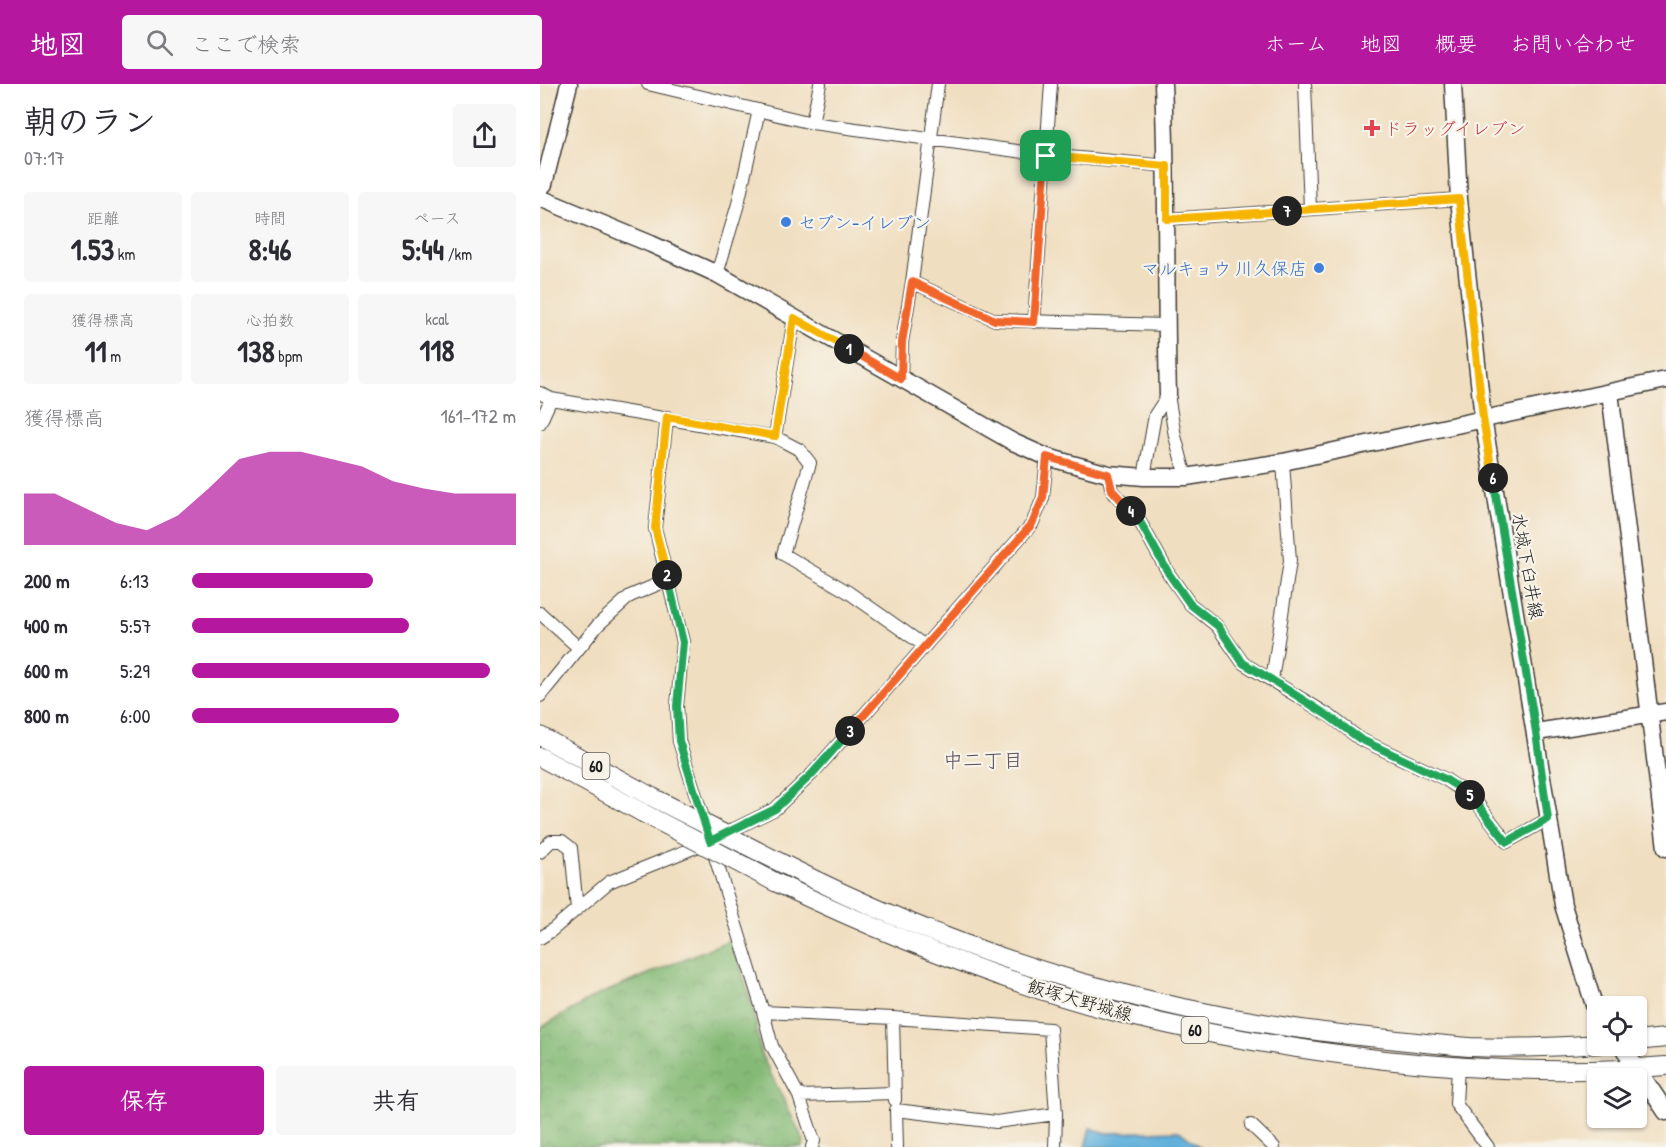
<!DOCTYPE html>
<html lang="ja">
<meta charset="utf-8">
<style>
:root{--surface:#fff;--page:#f7f7f7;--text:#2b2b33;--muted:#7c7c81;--accent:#b5179e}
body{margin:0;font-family:"Patrick Hand","Klee One",sans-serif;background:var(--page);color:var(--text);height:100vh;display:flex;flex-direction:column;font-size:22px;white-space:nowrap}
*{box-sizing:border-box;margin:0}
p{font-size:20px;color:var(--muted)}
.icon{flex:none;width:33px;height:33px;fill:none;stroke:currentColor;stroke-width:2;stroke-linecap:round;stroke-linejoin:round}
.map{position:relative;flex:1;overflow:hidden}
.sheet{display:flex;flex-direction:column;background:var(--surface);width:540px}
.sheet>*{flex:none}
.fabs{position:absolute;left:1047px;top:912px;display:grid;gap:12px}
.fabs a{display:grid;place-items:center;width:60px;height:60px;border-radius:6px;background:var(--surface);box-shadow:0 2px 4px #0004;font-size:30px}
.pin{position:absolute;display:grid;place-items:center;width:51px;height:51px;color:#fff;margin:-26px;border-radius:12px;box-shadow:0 3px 9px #0006}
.km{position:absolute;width:30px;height:30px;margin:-15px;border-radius:50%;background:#222;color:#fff;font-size:16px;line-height:30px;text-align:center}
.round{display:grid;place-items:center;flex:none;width:63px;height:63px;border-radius:6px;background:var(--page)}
.summary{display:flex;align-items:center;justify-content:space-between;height:102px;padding:0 24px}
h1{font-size:33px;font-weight:700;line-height:45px}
.stats{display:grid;grid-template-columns:repeat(3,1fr);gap:9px;height:102px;padding:6px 24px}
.stats div{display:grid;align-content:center;border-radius:6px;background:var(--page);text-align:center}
.stats b{font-size:30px;font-weight:700}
.stats small{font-size:16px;font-weight:400}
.stats p{font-size:16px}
.chart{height:168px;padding:12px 24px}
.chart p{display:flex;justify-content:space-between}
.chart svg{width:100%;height:108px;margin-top:6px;fill:var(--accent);opacity:.7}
.primary-button{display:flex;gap:12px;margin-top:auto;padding:12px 24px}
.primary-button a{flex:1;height:69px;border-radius:6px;background:var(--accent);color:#fff;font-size:24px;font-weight:700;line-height:69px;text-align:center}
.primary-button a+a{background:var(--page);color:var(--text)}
ul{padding:0 24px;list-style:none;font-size:20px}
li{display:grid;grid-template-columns:96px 72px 1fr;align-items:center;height:45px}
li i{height:15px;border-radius:8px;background:var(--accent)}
header{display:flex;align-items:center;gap:36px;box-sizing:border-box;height:84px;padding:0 30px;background:var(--accent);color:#fff}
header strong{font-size:28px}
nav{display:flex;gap:33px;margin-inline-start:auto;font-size:21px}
.search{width:420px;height:54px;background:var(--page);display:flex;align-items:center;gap:15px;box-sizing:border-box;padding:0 21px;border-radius:6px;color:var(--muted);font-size:22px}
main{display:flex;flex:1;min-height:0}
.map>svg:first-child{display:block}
.forest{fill:url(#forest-crowns);stroke:#506b49;stroke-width:1.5}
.water{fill:#61b0db;stroke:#3e667c;stroke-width:1.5}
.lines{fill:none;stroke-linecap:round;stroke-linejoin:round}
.street-casing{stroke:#3c3935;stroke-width:14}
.secondary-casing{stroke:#3c3935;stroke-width:19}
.primary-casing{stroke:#3c3935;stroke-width:20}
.street{stroke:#fff;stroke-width:12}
.secondary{stroke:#fff;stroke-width:16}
.primary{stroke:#fff;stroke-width:18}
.primary-bridge-casing{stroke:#3c3935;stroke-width:20;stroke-linecap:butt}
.primary-bridge{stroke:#fff;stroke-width:18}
.split-1-casing{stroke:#fff;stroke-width:12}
.split-2-casing{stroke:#fff;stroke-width:12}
.split-3-casing{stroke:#fff;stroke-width:12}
.split-4-casing{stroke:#fff;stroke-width:12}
.split-5-casing{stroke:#fff;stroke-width:12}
.split-6-casing{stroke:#fff;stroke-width:12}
.split-7-casing{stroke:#fff;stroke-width:12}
.split-8-casing{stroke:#fff;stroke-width:12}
.split-1{stroke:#f0652b;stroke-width:8}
.split-2{stroke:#f5b400;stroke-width:8}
.split-3{stroke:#22a559;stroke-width:8}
.split-4{stroke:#f0652b;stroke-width:8}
.split-5{stroke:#22a559;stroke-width:8}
.split-6{stroke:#22a559;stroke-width:8}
.split-7{stroke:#f5b400;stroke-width:8}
.split-8{stroke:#f5b400;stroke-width:8}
.health-dot{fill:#e0444e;stroke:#f7f3e8;stroke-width:2}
.shop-dot{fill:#3f7fe0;stroke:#f7f3e8;stroke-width:2}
.labels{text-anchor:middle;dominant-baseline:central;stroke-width:4.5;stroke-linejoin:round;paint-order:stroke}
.shield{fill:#f7f3e8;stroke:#5e5c59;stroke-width:1.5}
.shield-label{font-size:16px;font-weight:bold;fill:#1c1c1c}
.health-label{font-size:18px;fill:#be3a42;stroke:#f7f3e8;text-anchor:start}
.shop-label{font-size:18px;fill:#366cbe;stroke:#f7f3e8;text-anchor:start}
.street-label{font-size:18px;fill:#1c1c1c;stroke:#f7f3e8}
.neighbourhood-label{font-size:20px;fill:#5e4d5e;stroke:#f7f3e8}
</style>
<header>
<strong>地図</strong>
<div class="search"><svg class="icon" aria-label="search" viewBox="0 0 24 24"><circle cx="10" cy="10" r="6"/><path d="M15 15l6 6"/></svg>ここで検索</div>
<nav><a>ホーム</a><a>地図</a><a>概要</a><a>お問い合わせ</a></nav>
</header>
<main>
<section class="sheet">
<div class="summary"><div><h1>朝のラン</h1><p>07:17</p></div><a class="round"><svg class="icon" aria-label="share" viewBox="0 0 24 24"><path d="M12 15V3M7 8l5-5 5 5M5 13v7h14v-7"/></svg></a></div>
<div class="stats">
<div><p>距離</p><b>1.53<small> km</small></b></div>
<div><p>時間</p><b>8:46</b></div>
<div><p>ペース</p><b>5:44<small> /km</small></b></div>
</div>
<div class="stats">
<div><p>獲得標高</p><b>11<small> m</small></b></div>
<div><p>心拍数</p><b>138<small> bpm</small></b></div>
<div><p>kcal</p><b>118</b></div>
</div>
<div class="chart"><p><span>獲得標高</span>161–172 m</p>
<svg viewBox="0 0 160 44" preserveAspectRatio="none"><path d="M0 44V23L10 23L20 29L30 35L40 38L50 32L60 21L70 9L80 6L90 6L100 9L110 12L120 18L130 21L140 23L150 23L160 23V44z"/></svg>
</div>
<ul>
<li><b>200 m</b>6:13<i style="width:56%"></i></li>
<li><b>400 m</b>5:57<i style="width:67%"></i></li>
<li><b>600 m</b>5:29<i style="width:92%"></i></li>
<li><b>800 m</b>6:00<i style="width:64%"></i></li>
</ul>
<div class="primary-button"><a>保存</a><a>共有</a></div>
</section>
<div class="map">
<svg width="1126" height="1063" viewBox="0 0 1126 1063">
<defs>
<pattern id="forest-crowns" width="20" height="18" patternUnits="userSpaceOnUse" patternTransform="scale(1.5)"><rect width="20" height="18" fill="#84ba76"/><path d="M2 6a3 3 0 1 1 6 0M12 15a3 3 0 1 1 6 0" fill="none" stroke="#719f66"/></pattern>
</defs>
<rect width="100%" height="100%" fill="#f7f3e8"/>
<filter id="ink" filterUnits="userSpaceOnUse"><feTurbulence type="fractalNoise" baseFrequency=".0167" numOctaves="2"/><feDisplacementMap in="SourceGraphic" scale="12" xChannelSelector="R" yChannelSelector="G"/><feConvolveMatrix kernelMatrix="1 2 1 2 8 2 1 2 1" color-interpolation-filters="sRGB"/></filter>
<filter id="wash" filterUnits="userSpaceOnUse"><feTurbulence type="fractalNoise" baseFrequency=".008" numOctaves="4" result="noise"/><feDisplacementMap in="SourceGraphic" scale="24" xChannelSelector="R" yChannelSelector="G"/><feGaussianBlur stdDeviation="1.35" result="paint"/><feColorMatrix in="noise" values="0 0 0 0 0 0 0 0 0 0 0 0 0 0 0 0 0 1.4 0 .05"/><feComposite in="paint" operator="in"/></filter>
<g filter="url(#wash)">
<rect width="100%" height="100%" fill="#f0dec0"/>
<path class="forest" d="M 192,855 L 212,920 L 221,970 L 264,1057 L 262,1063 L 0,1063 L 0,944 L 56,912 Z"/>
<path class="water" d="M 550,1044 L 567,1049 L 639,1047 L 660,1063 L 545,1063 Z"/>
</g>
<g filter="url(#ink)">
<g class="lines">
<defs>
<path id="street" d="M 108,0 L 272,39 L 506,71 L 627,82
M 765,0 L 770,125
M 272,39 L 280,0
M 627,135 L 919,115
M 177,190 L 198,120 L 219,26
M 372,198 L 455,236 L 626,241
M 494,238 L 511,0
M 361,295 L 362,258 L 372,198 L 398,0
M 0,309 L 11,315 L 235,353 L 260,366 L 270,379 L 243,470 L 308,508 L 385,562
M 628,311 L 635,352 L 646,393
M 127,333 L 115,444 L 143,558 L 137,622 L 139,657 L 166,744
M 0,339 L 11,315
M 235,353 L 254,234
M 568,390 L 572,407 L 599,436 L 629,490 L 650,520 L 677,542 L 703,579 L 790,632 L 820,655 L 905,695 L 933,714 L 967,758 L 1008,735
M 604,393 L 615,331 L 628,311
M 0,529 L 39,564
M 732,596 L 750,477 L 743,378
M 0,612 L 58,541 L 90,512 L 128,496
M 182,751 L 235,725 L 272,690 L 492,440 L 503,414 L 507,373
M 172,763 L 223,928 L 232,962 L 259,1012 L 274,1057 L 272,1063
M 0,768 L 11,757 L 22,757 L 31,764 L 37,825
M 0,854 L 11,847 L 69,798 L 166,759
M 223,928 L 353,934 L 510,945 L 516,1030 L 515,1063
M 353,934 L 355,1016
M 918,983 L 916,1020 L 948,1063
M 259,1012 L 354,1009
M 711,1041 L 734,1063
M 357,1063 L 356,1026 L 456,1038 L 516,1030"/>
<path id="secondary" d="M 623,0 C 628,104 625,208 628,311
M 913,0 L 919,115 L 943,334 L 1023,821 L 1054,921 L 1058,927
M 0,104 L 4,100 L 29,0
M 0,114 L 111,160 L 177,190 L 473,358 L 507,373 L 568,390 L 604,393 L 646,393 L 743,378 L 1126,296
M 1070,308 L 1126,764
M 996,648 L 1126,628
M 1082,962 L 1126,1028"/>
<path id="primary" d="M 0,652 L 112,713
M 0,673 L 103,729
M 245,781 C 438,879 634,936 849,955 C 876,958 903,961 930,963 C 972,965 1016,963 1058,960
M 235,798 C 344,850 455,896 572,927 C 661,950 752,965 845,976 C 938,986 1033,990 1126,982
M 1096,957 L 1126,954"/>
</defs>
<use href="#street" class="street-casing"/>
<use href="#secondary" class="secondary-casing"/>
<use href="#primary" class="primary-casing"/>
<use href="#street" class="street"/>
<use href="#secondary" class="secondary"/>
<use href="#primary" class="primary"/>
<defs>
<path id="primary-bridge" d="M 112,713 L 245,781
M 103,729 L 235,798"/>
</defs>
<use href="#primary-bridge" class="primary-bridge-casing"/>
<use href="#primary-bridge" class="primary-bridge"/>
</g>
</g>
<g class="lines" filter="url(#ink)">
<defs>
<path id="split-1" d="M 309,265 L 361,295 L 362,258 L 372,198 L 455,236 L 494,238 L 506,72"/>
<path id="split-2" d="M 127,491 L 115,444 L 127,333 L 235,352 L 254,234 L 309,265"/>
<path id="split-3" d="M 127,491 L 143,558 L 137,622 L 139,657 L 170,757 L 235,725 L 272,690 L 310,647"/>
<path id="split-4" d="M 310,647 L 492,440 L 503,414 L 507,373 L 568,390 L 572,406 L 591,427"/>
<path id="split-5" d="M 591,427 L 599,436 L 629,490 L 650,520 L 678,542 L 703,579 L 732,596 L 790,633 L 820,655 L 905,695 L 930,711"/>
<path id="split-6" d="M 930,711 L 967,758 L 1008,735 L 996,648 L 953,394"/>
<path id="split-7" d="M 747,127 L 919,115 L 943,334 L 953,394"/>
<path id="split-8" d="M 506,72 L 627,82 L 627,135 L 747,127"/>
</defs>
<use href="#split-1" class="split-1-casing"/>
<use href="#split-2" class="split-2-casing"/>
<use href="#split-3" class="split-3-casing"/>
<use href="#split-4" class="split-4-casing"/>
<use href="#split-5" class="split-5-casing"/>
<use href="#split-6" class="split-6-casing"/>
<use href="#split-7" class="split-7-casing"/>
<use href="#split-8" class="split-8-casing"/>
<use href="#split-1" class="split-1"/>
<use href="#split-2" class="split-2"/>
<use href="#split-3" class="split-3"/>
<use href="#split-4" class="split-4"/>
<use href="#split-5" class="split-5"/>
<use href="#split-6" class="split-6"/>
<use href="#split-7" class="split-7"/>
<use href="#split-8" class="split-8"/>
</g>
<path class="health-dot" d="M829 35h6v6h6v6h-6v6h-6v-6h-6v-6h6z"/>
<g class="shop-dot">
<circle cx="246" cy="138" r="6"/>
<circle cx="779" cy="184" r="6"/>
</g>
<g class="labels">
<g class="shield">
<rect x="42.5" y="669" width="27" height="26" rx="4.5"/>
<rect x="641.5" y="933" width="27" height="26" rx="4.5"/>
</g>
<g class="shield-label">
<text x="56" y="682">60</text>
<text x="655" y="946">60</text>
</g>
<g class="health-label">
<text x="844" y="44">ドラッグイレブン</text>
</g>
<g class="shop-label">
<text x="258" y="138">セブン-イレブン</text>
<text x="767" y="184" text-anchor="end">マルキョウ 川久保店</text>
</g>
<g class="street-label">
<text transform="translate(988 482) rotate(80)">水城下臼井線</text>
<text transform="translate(540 916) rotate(16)">飯塚大野城線</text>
</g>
<g class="neighbourhood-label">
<text x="443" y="675">中二丁目</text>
</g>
</g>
</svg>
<div class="fabs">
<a><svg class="icon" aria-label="locate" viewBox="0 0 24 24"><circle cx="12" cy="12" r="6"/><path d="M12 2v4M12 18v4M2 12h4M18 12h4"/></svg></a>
<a><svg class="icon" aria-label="layers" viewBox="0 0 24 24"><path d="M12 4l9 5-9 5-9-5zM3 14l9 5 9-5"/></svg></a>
</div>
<div class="pin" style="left:506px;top:72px;background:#1e9e55"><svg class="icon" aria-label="arrive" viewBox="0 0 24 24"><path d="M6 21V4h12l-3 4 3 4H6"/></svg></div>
<b class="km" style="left:309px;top:265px">1</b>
<b class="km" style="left:127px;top:491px">2</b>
<b class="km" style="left:310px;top:647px">3</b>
<b class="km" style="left:591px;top:427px">4</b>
<b class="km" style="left:930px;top:711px">5</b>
<b class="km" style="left:953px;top:394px">6</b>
<b class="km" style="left:747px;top:127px">7</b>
</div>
</main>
